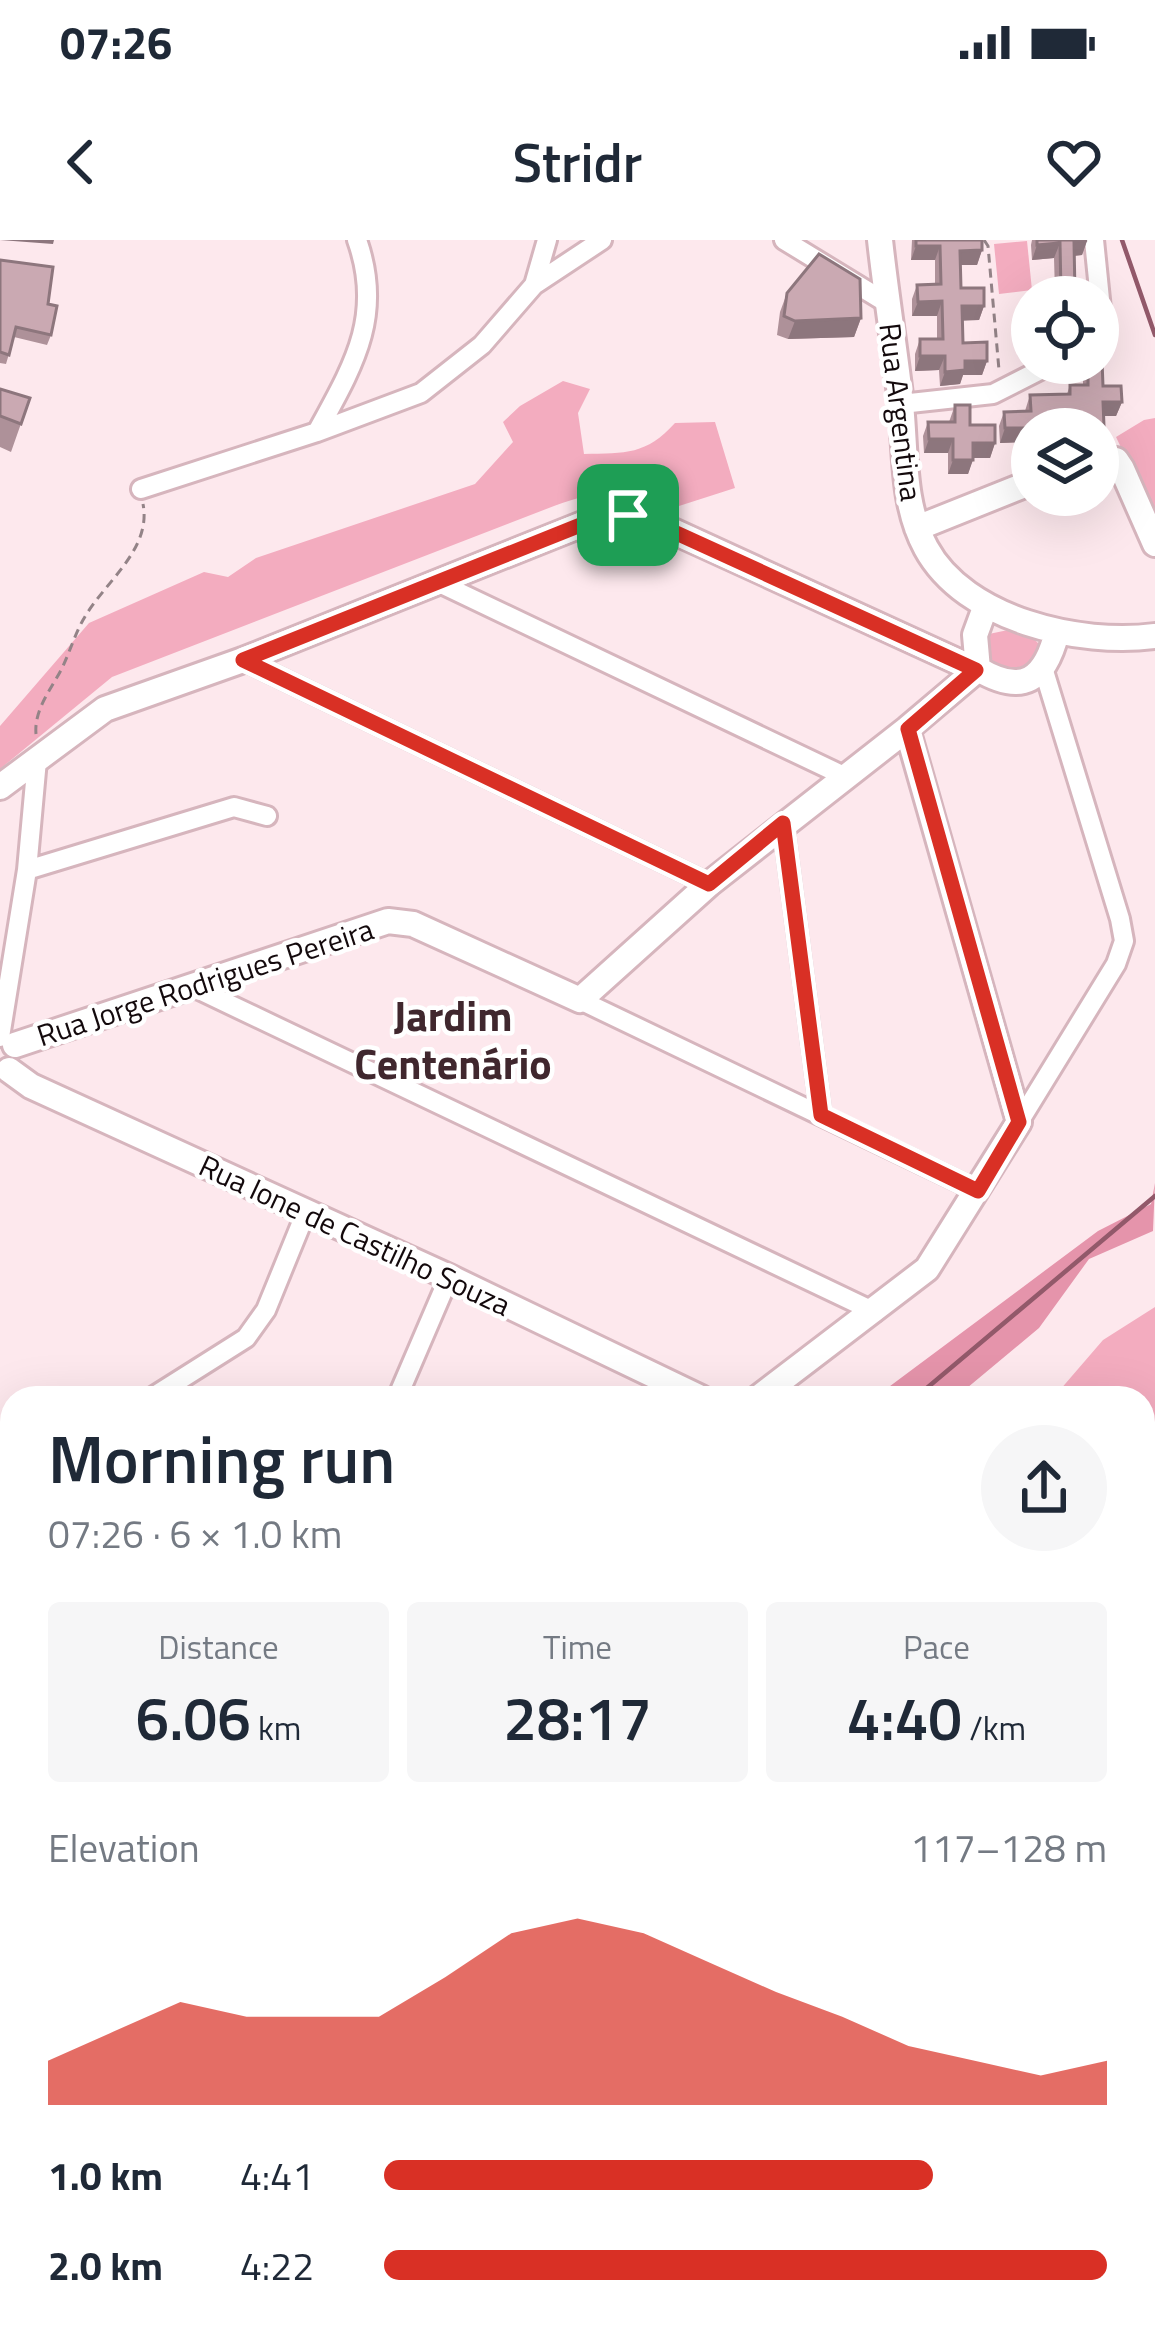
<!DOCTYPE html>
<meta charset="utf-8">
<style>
:root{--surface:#fff;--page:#f6f6f7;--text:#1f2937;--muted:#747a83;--accent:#d93025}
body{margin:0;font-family:"Titillium Web",sans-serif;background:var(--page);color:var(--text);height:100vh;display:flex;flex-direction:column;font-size:45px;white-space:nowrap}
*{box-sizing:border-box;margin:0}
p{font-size:39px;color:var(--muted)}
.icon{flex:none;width:66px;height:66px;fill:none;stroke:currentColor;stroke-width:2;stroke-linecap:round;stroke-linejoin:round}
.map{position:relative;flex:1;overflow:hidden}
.panel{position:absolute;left:0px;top:1146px;width:1155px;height:948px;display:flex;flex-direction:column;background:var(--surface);border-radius:36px 36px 0 0;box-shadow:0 12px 48px #0002}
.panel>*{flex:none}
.fabs{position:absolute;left:1011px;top:36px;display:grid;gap:24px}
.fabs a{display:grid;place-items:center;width:108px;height:108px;border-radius:50%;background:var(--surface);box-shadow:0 12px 48px #0002;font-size:60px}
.pin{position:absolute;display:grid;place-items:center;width:102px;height:102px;color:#fff;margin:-51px;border-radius:24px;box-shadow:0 6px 18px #0006}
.round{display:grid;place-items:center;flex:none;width:126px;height:126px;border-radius:63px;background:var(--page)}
.head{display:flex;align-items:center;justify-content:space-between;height:204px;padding:0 48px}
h1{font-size:66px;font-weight:600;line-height:90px}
.stats{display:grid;grid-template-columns:repeat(3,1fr);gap:18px;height:204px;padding:12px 48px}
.stats div{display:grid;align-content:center;border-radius:12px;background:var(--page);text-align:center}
.stats b{font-size:60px;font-weight:600}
.stats small{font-size:33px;font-weight:400}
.stats p{font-size:33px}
.chart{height:336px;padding:24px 48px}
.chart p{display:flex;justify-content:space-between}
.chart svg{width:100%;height:216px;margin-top:12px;fill:var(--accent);opacity:.7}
ul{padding:0 48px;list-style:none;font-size:39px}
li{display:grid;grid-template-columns:192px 144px 1fr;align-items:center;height:90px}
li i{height:30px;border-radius:15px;background:var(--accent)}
.status{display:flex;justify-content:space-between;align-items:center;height:84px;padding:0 60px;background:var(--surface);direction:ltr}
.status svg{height:33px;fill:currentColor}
header{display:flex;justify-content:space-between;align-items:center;height:156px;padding:0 48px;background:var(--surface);font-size:54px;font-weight:600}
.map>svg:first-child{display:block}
.green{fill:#f3acbf}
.forest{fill:#e594ab}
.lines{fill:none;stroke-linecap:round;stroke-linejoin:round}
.stream{stroke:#92596a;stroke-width:4.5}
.street-casing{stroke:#d6b5bd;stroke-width:24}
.secondary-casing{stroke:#d6b5bd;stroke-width:30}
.path{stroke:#938387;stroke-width:3;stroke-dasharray:9 6;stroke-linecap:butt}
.street{stroke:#fff;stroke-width:18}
.secondary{stroke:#fff;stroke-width:24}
.wall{fill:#ae9199}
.shaded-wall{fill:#8d767d}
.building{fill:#caa9b2;stroke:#8d767d;stroke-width:3}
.route-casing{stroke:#fff;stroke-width:24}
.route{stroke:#d93025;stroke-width:15}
.labels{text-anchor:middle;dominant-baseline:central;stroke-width:9;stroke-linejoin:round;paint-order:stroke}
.street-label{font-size:30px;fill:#13090c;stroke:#fff}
.district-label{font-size:42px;font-weight:bold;fill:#40272e;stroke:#fff}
</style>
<div class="status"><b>07:26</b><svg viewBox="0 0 49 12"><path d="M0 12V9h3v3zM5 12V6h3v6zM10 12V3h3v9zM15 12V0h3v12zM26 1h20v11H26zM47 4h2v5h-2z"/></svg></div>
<header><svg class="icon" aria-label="back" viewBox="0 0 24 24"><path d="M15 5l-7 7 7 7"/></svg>Stridr<svg class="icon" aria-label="heart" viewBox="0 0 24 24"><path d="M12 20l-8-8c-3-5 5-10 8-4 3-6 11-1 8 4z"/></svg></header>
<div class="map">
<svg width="1155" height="2094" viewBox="0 0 1155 2094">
<rect width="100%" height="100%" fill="#fde8ed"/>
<path class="green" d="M 1027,1 L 1032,50 L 999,54 L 994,4 Z
M 563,141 L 590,149 L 578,173 L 584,214 C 626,213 646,215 675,183 L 715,182 L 735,248 L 679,266 C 632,245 601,249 554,266 L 112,437 L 0,529 L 0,486 L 89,383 L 204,332 L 228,337 L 256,318 L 475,244 L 513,202 L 503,182 L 520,166 Z
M 1155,178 L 1155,279 L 1116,197 L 1144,180 Z
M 1008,390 L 1033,398 L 1042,407 L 1036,428 L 1016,434 L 986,424 L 984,403 L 989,394 Z
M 1155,1067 L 1155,2094 L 899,2094 L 889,2082 L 1143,2082 L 1143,1158 L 1053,1158 L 1103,1100 Z"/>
<path class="forest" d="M 1155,943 L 1153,991 L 1089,1019 L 1039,1088 L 955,1158 L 874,1158 L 1098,991 L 1151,964 Z"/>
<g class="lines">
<path class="stream" d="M 1122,0 L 1155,95
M 915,1158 L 1155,956
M 238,2094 L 244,2082"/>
<defs>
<path id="street" d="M 784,0 L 887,63
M 1094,0 L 1103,89 L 1098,94
M 534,45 L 547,0
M 901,164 L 993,154 L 1054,123
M 317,192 C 353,126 384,76 357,0
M 141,249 L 317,192 L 421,153 L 482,105 L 534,45 L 602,0
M 435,341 L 846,537
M 243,420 L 709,644
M 783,583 L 821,875
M 27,630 L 234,567 L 267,576
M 193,747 L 875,1072
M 580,760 L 978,951
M 0,797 L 27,630 L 37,520
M 1019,882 L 1116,724 L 1124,701 L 1120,679 L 1044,431
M 151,1158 L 246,1098 L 266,1070 L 306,972
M 397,1158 L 449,1037
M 0,1253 L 12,1246
M 0,1428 L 12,1421
M 25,2094 L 26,2082
M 329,2094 L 335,2082
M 502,2094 L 513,2082
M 722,2094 L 733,2082"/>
<path id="secondary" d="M 880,0 C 886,55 895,110 901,164 C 906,213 902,264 926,308 C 965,380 1080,406 1155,396
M 1098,217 L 1116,220 L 1122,229 L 1155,304
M 917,288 L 1032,242
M 978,429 C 1023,456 1045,440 1057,392
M 978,429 L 975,395 L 986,365
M 0,547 L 105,469 L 243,420 L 593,280 L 628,275 L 651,281 L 976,430
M 15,805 L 388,681 L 413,684 L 580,760 L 709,644 L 907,489 L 978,429
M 9,830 L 31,846 L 449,1037 L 701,1158
M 758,1158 L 927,1029 L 1019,882 L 907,489
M 0,1610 L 12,1603"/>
</defs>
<use href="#street" class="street-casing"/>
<use href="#secondary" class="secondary-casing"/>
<path class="path" d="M 984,0 L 988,6 L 999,130
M 36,494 C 34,471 49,452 60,432 C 69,415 74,396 83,380 C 104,342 152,310 143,264"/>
<use href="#street" class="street"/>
<use href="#secondary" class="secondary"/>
</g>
<path class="wall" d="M 912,0 L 982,0 L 982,10 L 977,25 L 960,25 L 961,48 L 984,66 L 979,80 L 962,80 L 963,103 L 987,121 L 982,135 L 963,135 L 960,144 L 940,146 L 939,130 L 915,131 L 915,114 L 920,99 L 937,99 L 937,76 L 912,76 L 912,59 L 917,45 L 935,44 L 935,20 L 911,20 Z
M 1032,0 L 1087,0 L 1082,15 L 1075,16 L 1075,53 L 1093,57 L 1040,57 L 1042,52 L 1055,52 L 1054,18 L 1032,20 L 1031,5 Z
M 0,20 L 48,64 L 51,95 L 47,105 L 14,97 L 6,124 L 0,123 Z
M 787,53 L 861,78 L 854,97 L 788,99 L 777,95 L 780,72 Z
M 1087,123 L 1098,123 L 1103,146 L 1122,162 L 1116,176 L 1103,176 L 1098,201 L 1032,189 L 1032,224 L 1024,224 L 1024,202 L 1000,203 L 999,186 L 1004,172 L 1025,171 L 1030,155 L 1067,154 L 1070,145 L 1083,145 L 1083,135 Z
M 0,149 L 30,158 L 11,212 L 0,207 Z
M 955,165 L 970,185 L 995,203 L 990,218 L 973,218 L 968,234 L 948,234 L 948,213 L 924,213 L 923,196 L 928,182 L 949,182 Z"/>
<path class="shaded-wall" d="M 0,0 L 54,0 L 53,4 Z
M 1087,1 L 1082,15 L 1069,16 L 1074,2 Z
M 1060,3 L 1054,18 L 1032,20 L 1037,5 Z
M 916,6 L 940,6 L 935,20 L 911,20 Z
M 982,10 L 977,25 L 955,25 L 960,11 Z
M 942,61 L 937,76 L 912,76 L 918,62 Z
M 962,66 L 984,66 L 979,80 L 957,81 Z
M 861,78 L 854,97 L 788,99 L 795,81 Z
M 920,116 L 945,116 L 939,130 L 915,131 Z
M 965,121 L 987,121 L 982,135 L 963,135 L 960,144 L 940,146 L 945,132 Z
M 1103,162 L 1122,162 L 1116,176 L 1098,176 Z
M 1104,186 L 1098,201 L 1098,189 L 1071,189 L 1071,187 Z
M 1005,188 L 1029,188 L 1024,202 L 1000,203 Z
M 929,199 L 953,199 L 948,213 L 924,213 Z
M 973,203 L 995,203 L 990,218 L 968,218 Z
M 1029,209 L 1032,209 L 1032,224 L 1024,224 Z
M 953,220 L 973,220 L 968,234 L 948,234 Z"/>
<path class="building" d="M 916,0 L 982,0 L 982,10 L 960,11 L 961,48 L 984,48 L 984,66 L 962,66 L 963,103 L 987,102 L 987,121 L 965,121 L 965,130 L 945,132 L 945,116 L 920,116 L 920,99 L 943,99 L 942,61 L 918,62 L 917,45 L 941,44 L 940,6 L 916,6 Z
M 1037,0 L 1087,0 L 1074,2 L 1075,53 L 1092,53 L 1093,57 L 1042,57 L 1042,52 L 1061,52 L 1060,3 L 1037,5 Z
M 819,14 L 860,39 L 861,78 L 795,81 L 784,76 L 787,53 Z
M 0,20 L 53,27 L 48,64 L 57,66 L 51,95 L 16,87 L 9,115 L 0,112 Z
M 1098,120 L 1102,120 L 1103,146 L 1121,146 L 1122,162 L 1103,162 L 1104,186 L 1071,187 L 1071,189 L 1032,189 L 1032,209 L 1029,209 L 1029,188 L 1005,188 L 1004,172 L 1031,171 L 1030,155 L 1070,154 L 1070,145 L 1088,145 L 1088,123 L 1098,123 Z
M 0,149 L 30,158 L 21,184 L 0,176 Z
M 955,165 L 970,165 L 970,185 L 995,185 L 995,203 L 973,203 L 973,220 L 953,220 L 953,199 L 929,199 L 928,182 L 955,182 Z"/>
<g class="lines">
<defs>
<path id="route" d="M 628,275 L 650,281 L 976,430 L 908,489 L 1019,882 L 978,951 L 821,875 L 783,583 L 709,644 L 243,420 L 593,280 Z"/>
</defs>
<use href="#route" class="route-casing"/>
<use href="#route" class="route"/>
</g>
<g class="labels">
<g class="street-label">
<text transform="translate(901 172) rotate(83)">Rua Argentina</text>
<text transform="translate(205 742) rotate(-18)">Rua Jorge Rodrigues Pereira</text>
<text transform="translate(355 995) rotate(25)">Rua Ione de Castilho Souza</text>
</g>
<g class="district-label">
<text x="453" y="775">Jardim<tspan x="453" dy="48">Centenário</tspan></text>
</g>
</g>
</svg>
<div class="fabs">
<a><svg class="icon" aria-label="locate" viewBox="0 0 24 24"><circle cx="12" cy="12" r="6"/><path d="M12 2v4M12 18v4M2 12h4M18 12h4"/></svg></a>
<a><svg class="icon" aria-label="layers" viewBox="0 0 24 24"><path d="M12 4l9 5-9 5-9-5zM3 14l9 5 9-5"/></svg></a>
</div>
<div class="pin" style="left:628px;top:275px;background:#1e9e55"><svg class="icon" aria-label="arrive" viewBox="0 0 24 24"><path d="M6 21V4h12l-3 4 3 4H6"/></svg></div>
<section class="panel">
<div class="head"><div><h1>Morning run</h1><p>07:26 · 6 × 1.0 km</p></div><a class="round"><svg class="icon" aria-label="share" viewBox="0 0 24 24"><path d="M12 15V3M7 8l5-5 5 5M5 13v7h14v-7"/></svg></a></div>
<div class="stats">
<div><p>Distance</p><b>6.06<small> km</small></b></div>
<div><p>Time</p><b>28:17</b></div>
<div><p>Pace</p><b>4:40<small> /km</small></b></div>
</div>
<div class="chart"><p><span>Elevation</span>117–128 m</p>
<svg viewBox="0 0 160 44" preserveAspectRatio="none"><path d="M0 44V35L10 29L20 23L30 26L40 26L50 26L60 18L70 9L80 6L90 9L100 15L110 21L120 26L130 32L140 35L150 38L160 35V44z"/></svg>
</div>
<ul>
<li><b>1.0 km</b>4:41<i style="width:76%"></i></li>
<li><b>2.0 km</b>4:22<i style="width:100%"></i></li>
</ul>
</section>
</div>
